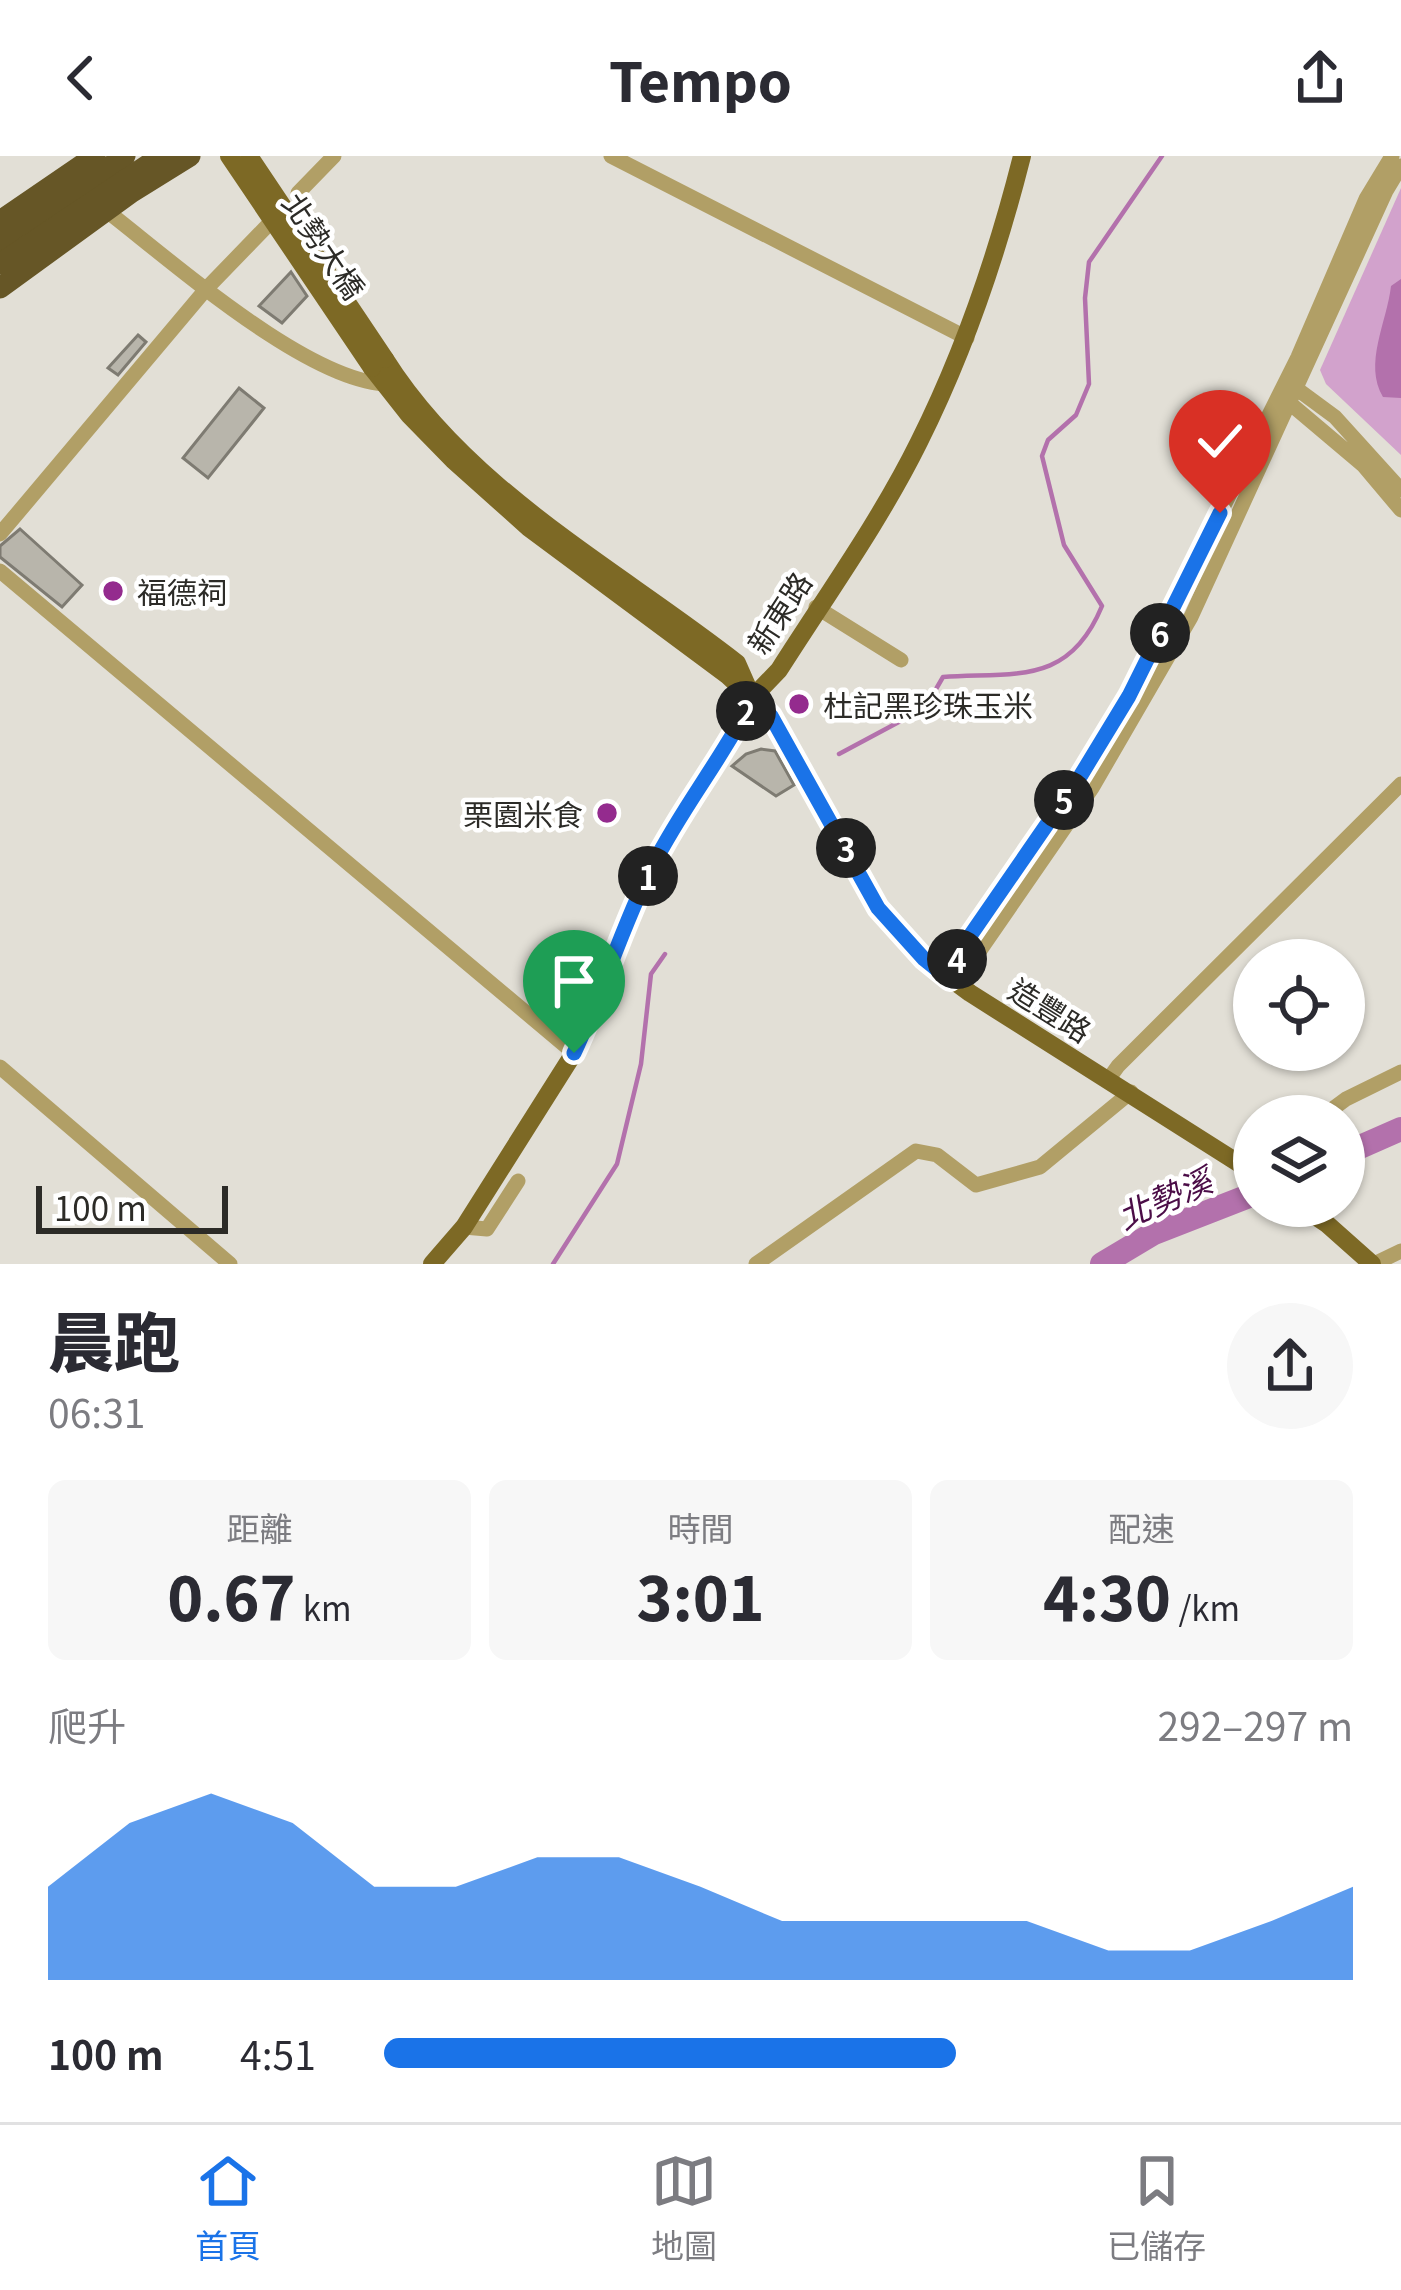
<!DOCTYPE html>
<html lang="zh-TW">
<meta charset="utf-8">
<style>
:root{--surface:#fff;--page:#f7f7f7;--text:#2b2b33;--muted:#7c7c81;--line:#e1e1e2;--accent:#1a73e8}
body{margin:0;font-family:Georgia,"Noto Sans TC",serif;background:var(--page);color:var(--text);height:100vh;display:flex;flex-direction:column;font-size:45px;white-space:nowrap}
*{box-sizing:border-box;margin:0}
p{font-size:39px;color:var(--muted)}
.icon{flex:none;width:66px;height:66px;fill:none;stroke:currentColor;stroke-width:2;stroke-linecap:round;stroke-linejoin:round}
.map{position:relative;height:1108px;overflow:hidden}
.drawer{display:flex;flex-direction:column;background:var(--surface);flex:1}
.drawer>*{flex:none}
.fabs{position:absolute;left:1233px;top:783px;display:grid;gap:24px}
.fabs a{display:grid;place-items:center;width:132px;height:132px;border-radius:50%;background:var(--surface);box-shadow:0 3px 9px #0004;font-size:60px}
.scale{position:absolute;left:36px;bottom:30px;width:192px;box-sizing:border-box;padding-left:12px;border:6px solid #2c2b27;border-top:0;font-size:33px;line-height:42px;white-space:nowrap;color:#2c2b27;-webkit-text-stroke:9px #fff;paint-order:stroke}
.pin{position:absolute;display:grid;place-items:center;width:102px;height:102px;color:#fff;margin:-123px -51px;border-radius:50% 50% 50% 0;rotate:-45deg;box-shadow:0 0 12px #0007}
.pin .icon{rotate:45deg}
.km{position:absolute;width:60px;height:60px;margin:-30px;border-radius:50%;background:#222;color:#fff;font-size:33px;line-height:60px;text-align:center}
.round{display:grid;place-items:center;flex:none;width:126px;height:126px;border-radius:63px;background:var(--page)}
.overview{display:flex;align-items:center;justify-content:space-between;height:204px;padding:0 48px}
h1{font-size:66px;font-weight:800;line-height:90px}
.stats{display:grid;grid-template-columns:repeat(3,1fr);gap:18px;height:204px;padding:12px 48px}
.stats div{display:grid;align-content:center;border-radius:18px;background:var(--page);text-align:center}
.stats b{font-size:60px;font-weight:800}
.stats small{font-size:33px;font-weight:400}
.stats p{font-size:33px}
.chart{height:336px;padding:24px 48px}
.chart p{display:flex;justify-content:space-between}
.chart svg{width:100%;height:216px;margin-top:12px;fill:var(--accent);opacity:.7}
ul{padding:0 48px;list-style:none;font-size:39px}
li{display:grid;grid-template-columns:192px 144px 1fr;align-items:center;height:90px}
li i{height:30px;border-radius:15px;background:var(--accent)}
header{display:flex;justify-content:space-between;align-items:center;height:156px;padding:0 48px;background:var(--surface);font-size:54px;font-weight:800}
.tab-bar{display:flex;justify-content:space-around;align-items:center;height:168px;border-top:3px solid var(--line);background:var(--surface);font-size:33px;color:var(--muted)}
.tab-bar a{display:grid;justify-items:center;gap:6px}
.tab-bar .active{color:var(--accent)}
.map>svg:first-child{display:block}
.green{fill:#d2a2cc}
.water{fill:#b371ac}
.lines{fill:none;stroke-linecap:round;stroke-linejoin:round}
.stream{stroke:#b371ac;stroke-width:4.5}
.river{stroke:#b371ac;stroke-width:24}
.building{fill:#b8b5ab;stroke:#7e7b72;stroke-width:3}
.minor{stroke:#b19f66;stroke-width:15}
.major{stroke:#7d6925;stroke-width:18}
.highway{stroke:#665626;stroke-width:21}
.major-bridge{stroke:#7d6925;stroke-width:18}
.highway-bridge{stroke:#665626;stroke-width:21}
.route-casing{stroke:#fff;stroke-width:24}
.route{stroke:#1a73e8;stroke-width:15}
.poi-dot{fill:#942b8e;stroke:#fff;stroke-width:4.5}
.labels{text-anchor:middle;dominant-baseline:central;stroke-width:9;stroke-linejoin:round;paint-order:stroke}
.street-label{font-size:30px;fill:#2c2b27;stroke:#fff}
.poi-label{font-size:30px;fill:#2c2b27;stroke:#fff;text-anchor:start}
.water-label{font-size:33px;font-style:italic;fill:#4b0d47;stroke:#fff}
</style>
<header><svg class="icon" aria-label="back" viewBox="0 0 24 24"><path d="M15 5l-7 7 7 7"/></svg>Tempo<svg class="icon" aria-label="share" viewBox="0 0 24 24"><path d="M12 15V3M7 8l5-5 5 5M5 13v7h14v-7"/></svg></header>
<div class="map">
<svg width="1401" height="1108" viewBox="0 0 1401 1108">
<rect width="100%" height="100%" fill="#e2dfd6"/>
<path class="green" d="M 1401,32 L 1401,299 L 1326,228 L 1320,214 Z"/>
<path class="water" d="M 1401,123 L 1401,242 L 1383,241 C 1363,208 1387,166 1391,130 Z"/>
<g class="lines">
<path class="stream" d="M 839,598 L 925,552 L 943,521 C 1016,516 1069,530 1102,450 L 1064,389 L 1042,300 L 1048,284 L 1076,259 L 1089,228 L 1085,142 L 1089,106 L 1162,0
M 553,1108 L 617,1008 L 641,908 L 651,818 L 665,798"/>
<path class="river" d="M 1344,998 L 1401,973
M 1102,1108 L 1154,1077 L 1254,1038"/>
</g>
<path class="building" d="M 291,116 L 307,140 L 282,167 L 259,150 Z
M 138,179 L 146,186 L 118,219 L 108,212 Z
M 239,232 L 264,252 L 208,322 L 183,302 Z
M 20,373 L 82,429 L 62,451 L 0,401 L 0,390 Z
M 761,593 L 775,595 L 794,629 L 776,640 L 732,610 L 746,598 Z"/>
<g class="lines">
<path class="minor" d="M 611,0 L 967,182
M 298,37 L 334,0
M 103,52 C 167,101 311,230 391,228
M 1293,234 L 1297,233 L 1335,261 L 1401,334
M 1286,244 L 1363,309 L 1401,354
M 0,378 L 207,132 L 267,70
M 0,415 L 574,897
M 816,451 L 901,504
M 952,822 L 974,803 L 1092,632 L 1191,461 L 1386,35 L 1401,10
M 950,824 L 961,793 L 1081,619 L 1129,540 L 1298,201 L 1366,43 L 1392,0
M 0,911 L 230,1108
M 1108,924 L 1118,910 L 1401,628
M 1323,960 L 1346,943 L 1401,916
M 464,1071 L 487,1073 L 518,1025
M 756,1108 L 916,995 L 937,999 L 976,1029 L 1040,1011 L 1131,936
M 1374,1108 L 1401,1095"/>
<path class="major" d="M 385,203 C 468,335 617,413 737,507 L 748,532
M 372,212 L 409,259 L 453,304 L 529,372 L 727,519 L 771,560 L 878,752 L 924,803 L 970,837 L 1254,1017
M 1300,1050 L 1327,1068 L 1372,1108
M 432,1108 L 464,1071 L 574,897 L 652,710 L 679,662 L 726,594 L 753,541 L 779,514 C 826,440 880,365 919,286 C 965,194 997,99 1022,0"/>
<path class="highway" d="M 0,65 L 95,0
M 0,87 L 125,0"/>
<path class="major-bridge" d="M 229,0 L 372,212
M 249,0 L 385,203"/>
<path class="highway-bridge" d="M 0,108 L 161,0
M 0,132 L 132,36 L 190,0"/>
</g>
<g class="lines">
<defs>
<path id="route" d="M 574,897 C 603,836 622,769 653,709 C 683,650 724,600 753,542 L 771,560 L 878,752 L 924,803 L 950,824 L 961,793 L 1081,619 L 1129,540 L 1220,357"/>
</defs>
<use href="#route" class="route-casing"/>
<use href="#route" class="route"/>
</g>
<g class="poi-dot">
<circle cx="113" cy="435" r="12"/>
<circle cx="799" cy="548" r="12"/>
<circle cx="607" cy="657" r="12"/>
</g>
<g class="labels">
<g class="street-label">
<text transform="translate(325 89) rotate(56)">北勢大橋</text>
<text transform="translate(778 456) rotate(-57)">新東路</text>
<text transform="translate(1051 853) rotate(32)">造豐路</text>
</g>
<g class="poi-label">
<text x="137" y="435">福德祠</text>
<text x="823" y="548">杜記黑珍珠玉米</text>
<text x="583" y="657" text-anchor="end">栗園米食</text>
</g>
<g class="water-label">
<text transform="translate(1164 1041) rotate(-24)">北勢溪</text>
</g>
</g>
</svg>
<div class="fabs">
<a><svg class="icon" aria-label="locate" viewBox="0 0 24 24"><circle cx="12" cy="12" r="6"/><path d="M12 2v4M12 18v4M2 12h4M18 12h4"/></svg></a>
<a><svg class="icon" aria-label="layers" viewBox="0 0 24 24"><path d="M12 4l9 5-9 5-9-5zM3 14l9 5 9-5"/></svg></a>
</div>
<div class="scale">100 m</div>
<div class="pin" style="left:574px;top:897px;background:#1e9e55"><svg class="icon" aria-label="arrive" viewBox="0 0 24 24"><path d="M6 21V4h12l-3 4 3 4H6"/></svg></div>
<div class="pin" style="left:1220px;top:357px;background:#d93025"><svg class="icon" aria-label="check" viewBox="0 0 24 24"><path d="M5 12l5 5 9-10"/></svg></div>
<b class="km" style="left:648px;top:720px">1</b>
<b class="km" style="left:746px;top:555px">2</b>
<b class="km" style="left:846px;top:692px">3</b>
<b class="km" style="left:957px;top:803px">4</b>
<b class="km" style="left:1064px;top:644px">5</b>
<b class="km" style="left:1160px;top:477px">6</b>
</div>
<section class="drawer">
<div class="overview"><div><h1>晨跑</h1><p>06:31</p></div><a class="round"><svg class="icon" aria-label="share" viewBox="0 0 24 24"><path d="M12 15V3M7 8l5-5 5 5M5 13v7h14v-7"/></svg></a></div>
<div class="stats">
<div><p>距離</p><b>0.67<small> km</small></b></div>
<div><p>時間</p><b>3:01</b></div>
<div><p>配速</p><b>4:30<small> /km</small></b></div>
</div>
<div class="chart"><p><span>爬升</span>292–297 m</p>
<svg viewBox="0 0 160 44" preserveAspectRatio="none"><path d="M0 44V25L10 12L20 6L30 12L40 25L50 25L60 19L70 19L80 25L90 32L100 32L110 32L120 32L130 38L140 38L150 32L160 25V44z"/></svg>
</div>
<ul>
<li><b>100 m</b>4:51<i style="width:59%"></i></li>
</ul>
</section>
<nav class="tab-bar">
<a class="active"><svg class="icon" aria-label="home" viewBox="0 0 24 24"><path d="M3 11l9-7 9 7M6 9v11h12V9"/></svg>首頁</a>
<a><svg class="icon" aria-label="map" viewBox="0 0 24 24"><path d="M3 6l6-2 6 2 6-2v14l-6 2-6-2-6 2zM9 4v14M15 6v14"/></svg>地圖</a>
<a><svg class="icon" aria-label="saved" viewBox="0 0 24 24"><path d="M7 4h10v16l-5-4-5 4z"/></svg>已儲存</a>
</nav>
